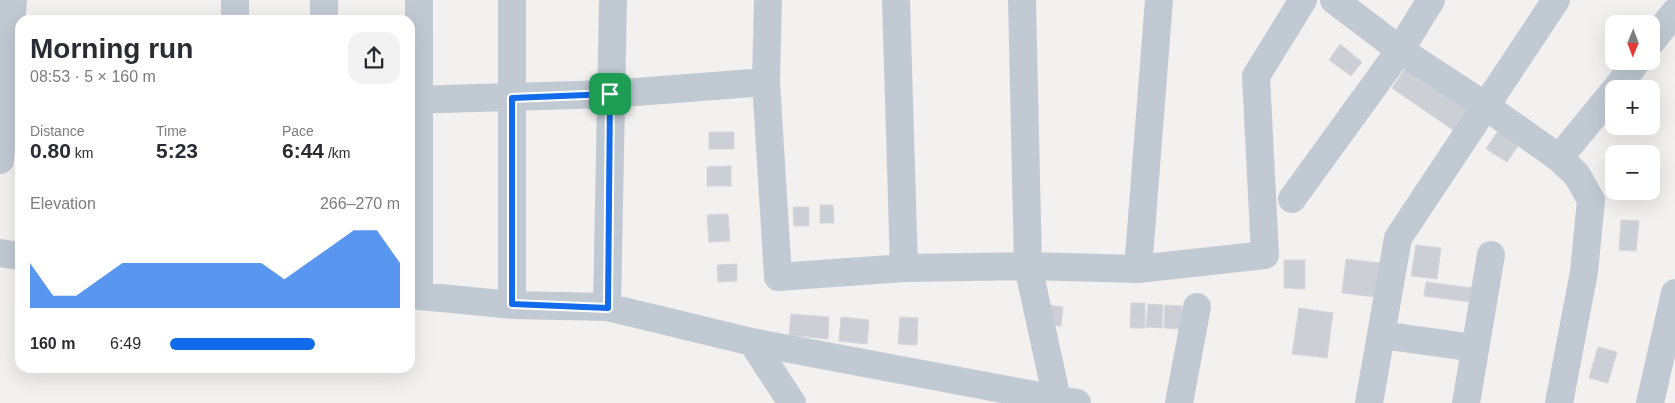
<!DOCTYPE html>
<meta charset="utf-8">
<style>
:root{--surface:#fff;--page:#f2f2f3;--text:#2b2b33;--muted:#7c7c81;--accent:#126beb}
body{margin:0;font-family:Arial,sans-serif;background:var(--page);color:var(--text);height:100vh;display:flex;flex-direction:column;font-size:19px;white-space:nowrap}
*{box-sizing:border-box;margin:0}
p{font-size:16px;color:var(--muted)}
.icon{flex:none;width:28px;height:28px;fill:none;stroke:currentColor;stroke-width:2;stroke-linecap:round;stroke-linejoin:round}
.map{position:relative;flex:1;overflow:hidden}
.sheet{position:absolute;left:15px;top:15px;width:400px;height:358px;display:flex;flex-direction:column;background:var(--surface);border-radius:15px;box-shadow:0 5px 20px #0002}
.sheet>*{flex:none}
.needle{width:32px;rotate:181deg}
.fabs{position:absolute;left:1605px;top:15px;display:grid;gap:10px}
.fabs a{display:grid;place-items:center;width:55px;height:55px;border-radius:10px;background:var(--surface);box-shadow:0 5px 20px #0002;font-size:25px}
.pin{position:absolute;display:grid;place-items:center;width:42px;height:42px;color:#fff;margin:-21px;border-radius:10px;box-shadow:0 2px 8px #0006}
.round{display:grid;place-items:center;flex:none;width:52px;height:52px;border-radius:15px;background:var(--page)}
.head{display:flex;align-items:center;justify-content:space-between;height:85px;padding:0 15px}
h1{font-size:28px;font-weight:700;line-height:38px}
.figures{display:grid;grid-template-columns:repeat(3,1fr);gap:8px;height:85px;padding:5px 15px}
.figures div{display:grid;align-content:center}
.figures b{font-size:21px;font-weight:700}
.figures small{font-size:14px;font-weight:400}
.figures p{font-size:14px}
.chart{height:140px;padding:10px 15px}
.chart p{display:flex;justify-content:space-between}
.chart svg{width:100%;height:90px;margin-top:5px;fill:var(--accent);opacity:.7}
ul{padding:0 15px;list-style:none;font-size:16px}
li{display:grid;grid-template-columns:80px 60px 1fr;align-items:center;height:38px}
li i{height:12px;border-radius:6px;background:var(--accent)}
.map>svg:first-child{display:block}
.building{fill:#cccfd5;stroke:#d4d6dc}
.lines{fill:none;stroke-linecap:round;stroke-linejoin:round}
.minor{stroke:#c1cad3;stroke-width:28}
.route-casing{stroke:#fff;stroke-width:10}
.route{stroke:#126beb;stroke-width:6}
</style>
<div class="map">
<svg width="1675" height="403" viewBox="0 0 1675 403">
<rect width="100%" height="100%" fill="#f3f0f0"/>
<path class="building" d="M 1340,44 L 1362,62 L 1351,76 L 1329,60 Z
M 1408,64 L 1470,106 L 1453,130 L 1392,88 Z
M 1503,123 L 1524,137 L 1507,162 L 1486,149 Z
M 709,132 L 734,132 L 734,149 L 709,149 Z
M 731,166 L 731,186 L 707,186 L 707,167 Z
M 820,205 L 833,205 L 834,223 L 820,223 Z
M 793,207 L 809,207 L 809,226 L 794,226 Z
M 728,214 L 730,241 L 709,242 L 707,215 Z
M 1621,220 L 1639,221 L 1636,251 L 1619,250 Z
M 1416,245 L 1441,248 L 1437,279 L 1411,276 Z
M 1346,259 L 1380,263 L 1375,297 L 1342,293 Z
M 1284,260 L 1305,260 L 1305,289 L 1284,288 Z
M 737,264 L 737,281 L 718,282 L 717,265 Z
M 1426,282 L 1472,288 L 1470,302 L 1424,296 Z
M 1131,303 L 1145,303 L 1145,328 L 1130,328 Z
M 1148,304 L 1163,305 L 1162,328 L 1146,327 Z
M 1047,305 L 1063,307 L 1061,326 L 1045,325 Z
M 1165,305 L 1182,306 L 1181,329 L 1164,328 Z
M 1299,308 L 1333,313 L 1327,358 L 1292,354 Z
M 791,314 L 829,317 L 828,339 L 789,335 Z
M 841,317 L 869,320 L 867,344 L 839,341 Z
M 900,317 L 918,318 L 917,345 L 898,344 Z
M 1598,347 L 1617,352 L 1608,383 L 1589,378 Z"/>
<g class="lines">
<path class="minor" d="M 235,0 L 235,20
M 512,0 L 512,305
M 896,0 L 904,268
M 1022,0 L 1028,266 L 1057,399 L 1060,403
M 1334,0 L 1400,50 L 1484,105 L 1559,158 L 1577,175 L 1591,200 L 1584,272 L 1559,403
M 324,20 L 324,0
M 1651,42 L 1675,12
M 766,82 L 768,0
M 1616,89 L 1637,61
M 410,100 L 610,94 L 766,82 L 778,277 L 904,268 L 1028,266 L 1138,269 L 1265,255 L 1256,76 L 1303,0
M 1559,158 L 1614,91
M 0,160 L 13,0
M 1292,199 L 1400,50 L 1431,0
M 0,253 L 20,256
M 1138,269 L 1159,0
M 410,295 L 512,305 L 607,307 L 752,342 L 1077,403
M 419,296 L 419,0
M 607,307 L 613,0
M 1381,335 L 1475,348
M 752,342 L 792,403
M 1179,403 L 1197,307
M 1369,403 L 1398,238 L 1556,0
M 1466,403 L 1491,255
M 1650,403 L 1675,293"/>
</g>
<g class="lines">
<defs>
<path id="route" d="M 610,94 L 608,308 L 512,304 L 512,98 Z"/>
</defs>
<use href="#route" class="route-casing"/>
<use href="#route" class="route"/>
</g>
</svg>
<div class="fabs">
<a><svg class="needle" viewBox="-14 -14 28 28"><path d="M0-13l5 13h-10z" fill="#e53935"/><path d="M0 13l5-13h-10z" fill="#7c7c81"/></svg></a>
<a>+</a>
<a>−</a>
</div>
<div class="pin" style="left:610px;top:94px;background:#1e9e55"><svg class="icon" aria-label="arrive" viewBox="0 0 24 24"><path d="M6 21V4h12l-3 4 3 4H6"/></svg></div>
<section class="sheet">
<div class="head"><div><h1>Morning run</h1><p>08:53 · 5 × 160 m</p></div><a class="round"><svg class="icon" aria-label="share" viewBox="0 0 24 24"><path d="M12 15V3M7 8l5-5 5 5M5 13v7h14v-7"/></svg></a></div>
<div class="figures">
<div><p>Distance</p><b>0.80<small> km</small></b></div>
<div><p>Time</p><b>5:23</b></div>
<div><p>Pace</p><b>6:44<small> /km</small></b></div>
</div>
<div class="chart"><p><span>Elevation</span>266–270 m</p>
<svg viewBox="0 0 160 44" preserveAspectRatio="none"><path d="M0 44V22L10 38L20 38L30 30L40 22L50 22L60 22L70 22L80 22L90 22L100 22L110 30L120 22L130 14L140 6L150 6L160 22V44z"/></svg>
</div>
<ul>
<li><b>160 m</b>6:49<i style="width:63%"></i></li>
</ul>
</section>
</div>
